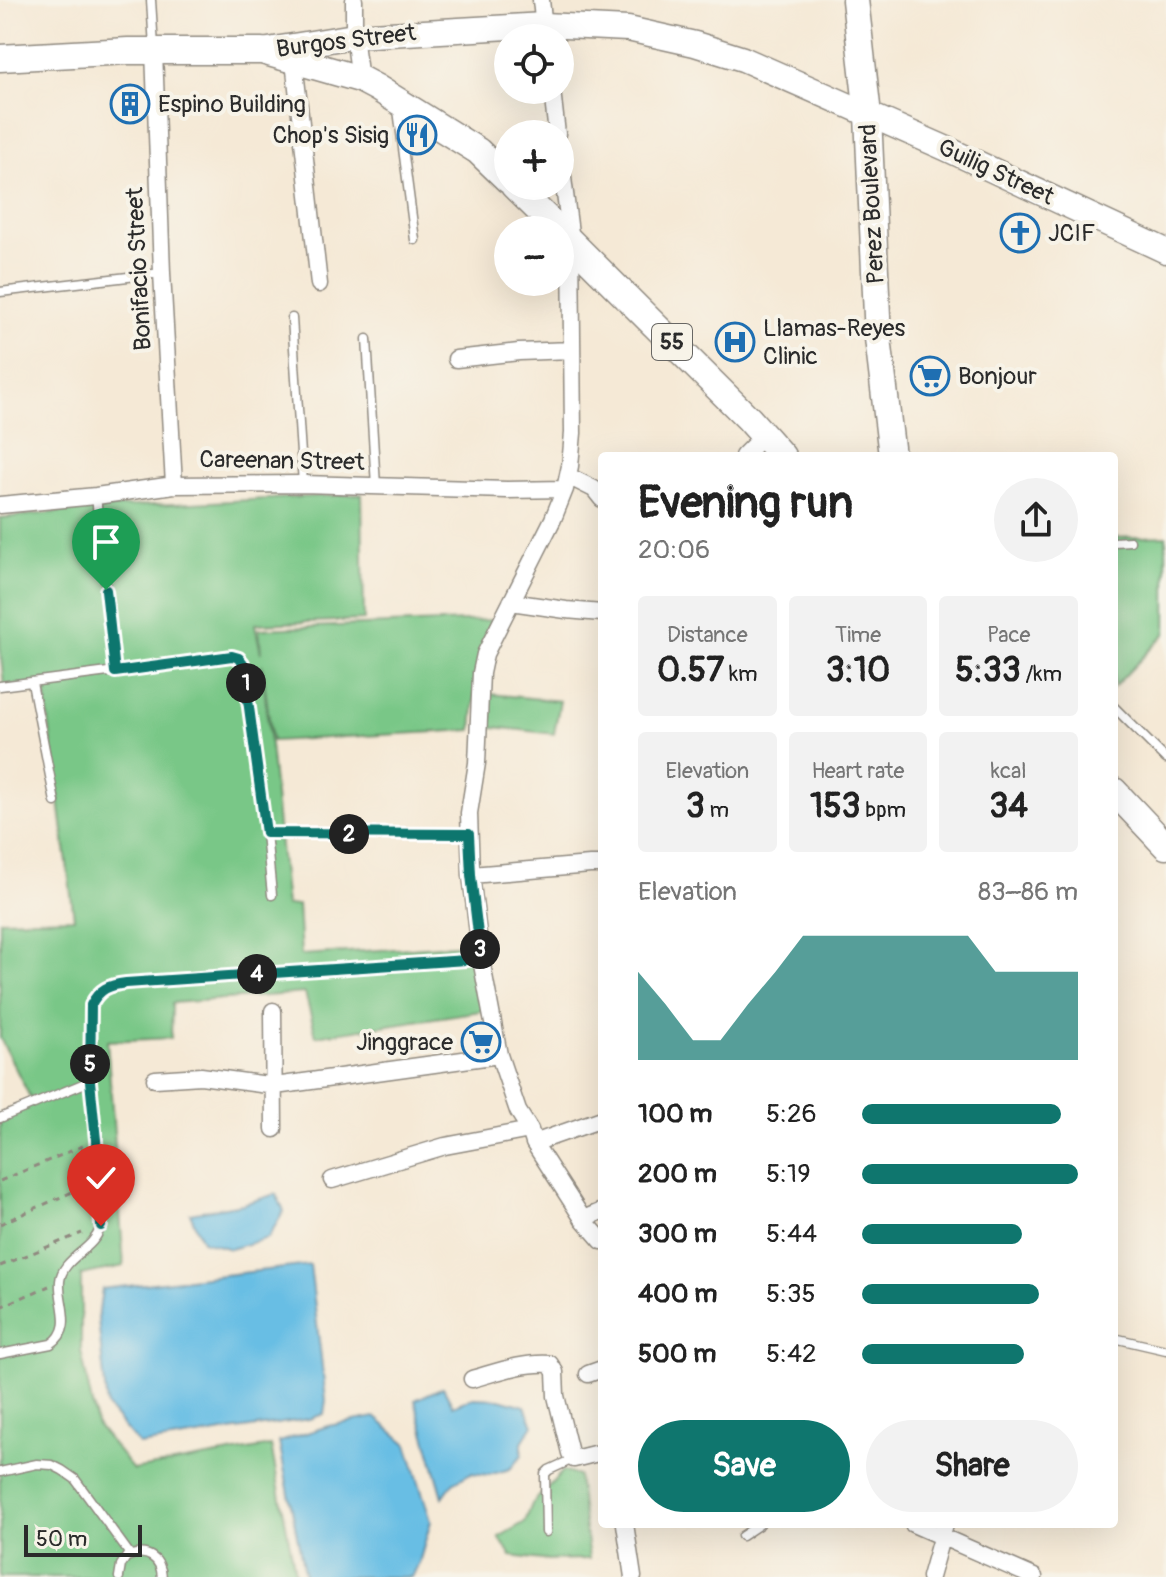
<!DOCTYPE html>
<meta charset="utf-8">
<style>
:root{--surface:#fff;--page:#f2f2f2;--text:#222;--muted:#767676;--accent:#0f766e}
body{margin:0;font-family:Pangolin,sans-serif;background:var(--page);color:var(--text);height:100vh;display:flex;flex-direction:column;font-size:30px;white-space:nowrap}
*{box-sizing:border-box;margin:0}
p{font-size:26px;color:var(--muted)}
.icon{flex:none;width:44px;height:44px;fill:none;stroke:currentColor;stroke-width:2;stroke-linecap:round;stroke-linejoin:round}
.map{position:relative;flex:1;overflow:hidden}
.details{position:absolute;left:598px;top:452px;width:520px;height:1076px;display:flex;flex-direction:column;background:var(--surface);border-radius:8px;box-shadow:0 8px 32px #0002}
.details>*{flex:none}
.tools{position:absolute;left:494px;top:24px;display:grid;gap:16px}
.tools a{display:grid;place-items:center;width:80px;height:80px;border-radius:50%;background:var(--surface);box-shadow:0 8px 32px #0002;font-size:40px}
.scale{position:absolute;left:24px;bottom:20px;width:118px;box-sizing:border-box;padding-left:8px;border:4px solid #2b2b2b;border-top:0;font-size:22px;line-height:28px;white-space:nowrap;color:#2b2b2b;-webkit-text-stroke:6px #f7f3e8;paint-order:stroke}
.pin{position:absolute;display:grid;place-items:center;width:68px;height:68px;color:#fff;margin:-82px -34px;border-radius:50% 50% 50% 0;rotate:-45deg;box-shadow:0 0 8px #0007}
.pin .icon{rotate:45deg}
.km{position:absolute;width:40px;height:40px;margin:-20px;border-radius:50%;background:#222;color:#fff;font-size:22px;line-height:40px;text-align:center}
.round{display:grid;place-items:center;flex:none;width:84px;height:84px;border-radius:42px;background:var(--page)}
.headline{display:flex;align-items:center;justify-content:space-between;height:136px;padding:0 40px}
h1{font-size:44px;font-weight:700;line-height:60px}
.figures{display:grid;grid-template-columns:repeat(3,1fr);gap:12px;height:136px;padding:8px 40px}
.figures div{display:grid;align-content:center;border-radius:8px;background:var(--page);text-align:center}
.figures b{font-size:34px;font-weight:700}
.figures small{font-size:22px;font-weight:400}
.figures p{font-size:22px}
.chart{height:224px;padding:16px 40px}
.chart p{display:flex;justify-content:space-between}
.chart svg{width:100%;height:144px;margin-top:8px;fill:var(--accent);opacity:.7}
.cta{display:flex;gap:16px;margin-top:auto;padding:16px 40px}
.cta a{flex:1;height:92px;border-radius:48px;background:var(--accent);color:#fff;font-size:32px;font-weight:700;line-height:92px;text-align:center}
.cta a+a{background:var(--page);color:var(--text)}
ul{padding:0 40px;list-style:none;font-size:26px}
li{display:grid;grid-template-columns:128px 96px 1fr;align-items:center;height:60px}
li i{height:20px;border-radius:10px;background:var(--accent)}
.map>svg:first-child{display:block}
.green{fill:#79c787;stroke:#527959;stroke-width:2}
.water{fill:#67bee4;stroke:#497488;stroke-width:2}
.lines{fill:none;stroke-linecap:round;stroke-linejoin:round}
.lane-casing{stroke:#908a80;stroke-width:11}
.street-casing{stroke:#908a80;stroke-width:19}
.secondary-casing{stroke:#908a80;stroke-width:27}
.primary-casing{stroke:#908a80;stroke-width:29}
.path{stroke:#908a80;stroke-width:3;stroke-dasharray:6 6;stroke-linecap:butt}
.lane{stroke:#fff;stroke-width:8}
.street{stroke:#fff;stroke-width:16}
.secondary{stroke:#fff;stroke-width:24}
.primary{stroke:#fff;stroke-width:26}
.route-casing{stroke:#fff;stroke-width:16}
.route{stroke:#0f766e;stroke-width:10}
.labels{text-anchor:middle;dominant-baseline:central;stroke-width:8;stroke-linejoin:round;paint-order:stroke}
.shield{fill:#f7f3e8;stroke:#686764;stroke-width:2}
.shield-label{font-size:22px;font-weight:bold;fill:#2b2b2b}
.street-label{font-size:24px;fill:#2b2b2b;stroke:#f7f3e8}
.poi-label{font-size:24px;fill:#2b2b2b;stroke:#f7f3e8;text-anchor:start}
</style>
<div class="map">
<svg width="1166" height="1577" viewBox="0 0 1166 1577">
<rect width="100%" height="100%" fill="#f7f3e8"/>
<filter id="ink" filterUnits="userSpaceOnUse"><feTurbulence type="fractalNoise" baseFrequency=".0125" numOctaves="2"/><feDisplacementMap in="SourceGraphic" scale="16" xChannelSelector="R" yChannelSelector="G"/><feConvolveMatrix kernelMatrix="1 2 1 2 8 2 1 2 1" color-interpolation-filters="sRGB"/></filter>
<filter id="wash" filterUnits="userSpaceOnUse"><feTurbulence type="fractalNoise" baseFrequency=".006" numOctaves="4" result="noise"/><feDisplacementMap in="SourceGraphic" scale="32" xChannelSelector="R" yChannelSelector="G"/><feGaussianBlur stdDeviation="1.8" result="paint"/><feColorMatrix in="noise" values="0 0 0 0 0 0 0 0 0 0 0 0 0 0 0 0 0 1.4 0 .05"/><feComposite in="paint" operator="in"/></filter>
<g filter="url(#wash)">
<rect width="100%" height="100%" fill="#f5e9d6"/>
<path class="green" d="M 362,494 L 364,620 L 255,624 L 261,653 L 259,629 L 492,620 L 477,672 L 472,730 L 272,741 L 262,664 L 286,906 L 298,905 L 301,955 L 473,944 L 488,1010 L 316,1036 L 305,993 L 172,1003 L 171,1038 L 107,1041 L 124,1266 L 81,1275 L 81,1351 L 96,1424 L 133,1470 L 271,1446 L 296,1577 L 0,1577 L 0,1116 L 33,1103 L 0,1038 L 0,920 L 74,918 L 44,683 L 4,686 L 0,647 L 0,518 L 97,508 Z
M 1166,536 L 1166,633 L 1114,687 L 1114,538 Z
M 490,694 L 560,701 L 554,734 L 486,726 Z
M 563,1471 L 578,1476 L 589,1559 L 542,1560 L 511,1556 L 499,1537 L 525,1522 L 532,1504 Z"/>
<path class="water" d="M 276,1194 L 284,1211 L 268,1238 L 230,1249 L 202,1241 L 190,1213 L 243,1204 Z
M 310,1265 L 326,1400 L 324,1414 L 309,1419 L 139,1445 L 107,1407 L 98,1319 L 102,1289 Z
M 443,1387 L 453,1406 L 472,1398 L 500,1399 L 525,1406 L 533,1425 L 522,1442 L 522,1455 L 510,1469 L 489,1475 L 471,1473 L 453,1483 L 443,1497 L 415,1400 Z
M 375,1417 L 407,1444 L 431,1521 L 419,1563 L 412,1577 L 305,1577 L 279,1442 L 328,1426 Z"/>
</g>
<g filter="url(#ink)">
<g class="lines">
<defs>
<path id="lane" d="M 151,0 L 154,47
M 398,110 L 415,240
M 0,292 L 162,273
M 292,318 L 303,484
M 367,339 L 376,486
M 96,496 L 115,672
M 1114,542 L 1130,541
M 32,683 L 55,802
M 0,686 L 232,656 L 239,658 L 243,663 L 266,833 L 272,895
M 1114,707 L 1166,759
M 266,833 L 469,834
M 0,1118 L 90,1081
M 1114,1338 L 1166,1350
M 0,1354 L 51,1344 C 75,1328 58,1303 60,1281 C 62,1258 94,1250 100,1228 C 103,1219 100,1206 100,1197 C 98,1160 94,1123 90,1086 C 88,1059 91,1032 91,1005 C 99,989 108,985 126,983 L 481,959
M 0,1472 L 37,1464 L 52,1465 L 62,1470 L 75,1479 L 129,1553
M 546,1532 L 545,1474 L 549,1470 L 573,1459
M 742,1536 L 760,1524
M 119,1577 L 121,1565 L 129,1553 L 129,1556 C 147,1549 161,1558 162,1577"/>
<path id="street" d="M 354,0 L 354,36 L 360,79
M 541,0 L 545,38
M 154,50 L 162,273 L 174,485
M 294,61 L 319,284
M 552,90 L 557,134
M 560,154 L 571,241 L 573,433 L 570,466 L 565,489 L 553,519 L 485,654 L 481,673 L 477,763 L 469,813 L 471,875 L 481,959 L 499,1055 L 518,1111 L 530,1130 L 534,1143 L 583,1219 L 602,1241
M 456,359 L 519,352 L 572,350
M 743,456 L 764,435
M 568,476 L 594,489 L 602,499
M 0,505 L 96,496 L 174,485 L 303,484 L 507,490 L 565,489
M 511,602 L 566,610 L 602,613
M 471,875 L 590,865 L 602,865
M 273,1011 L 274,1129
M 155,1079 L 201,1076 L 275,1086 L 499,1055
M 534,1143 L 602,1119
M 332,1180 L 445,1146 L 530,1130
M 583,1219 L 602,1211
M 588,1374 L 602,1369
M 472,1379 C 497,1372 524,1362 550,1364 L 555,1372 L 556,1396 L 570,1453 L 574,1459 L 602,1452
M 625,1524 L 633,1577
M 913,1524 L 1034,1577
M 930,1577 L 945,1524"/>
<path id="secondary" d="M 262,51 L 354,36 L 544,25 L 628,29 L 695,44 L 743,59 L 945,148 L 1166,251"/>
<path id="primary" d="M 855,0 L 868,115 L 878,338 L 892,456
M 0,58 L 128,51 L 262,51 L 360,79 L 377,88 L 478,151 L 508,180
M 514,186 L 559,230
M 560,231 L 749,419 L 782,456
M 1114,791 L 1166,846"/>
</defs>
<use href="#lane" class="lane-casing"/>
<use href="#street" class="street-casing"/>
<use href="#secondary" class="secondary-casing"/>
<use href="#primary" class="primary-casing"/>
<path class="path" d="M 0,1181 L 85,1145
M 0,1224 L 88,1185
M 0,1266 L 82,1233
M 0,1307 L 49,1286"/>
<use href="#lane" class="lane"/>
<use href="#street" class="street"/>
<use href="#secondary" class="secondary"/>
<use href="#primary" class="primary"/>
</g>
</g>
<g class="lines" filter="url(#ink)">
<defs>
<path id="route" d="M 101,1226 L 96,1140 L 90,1081 L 91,1005 C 99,989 109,985 126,983 L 481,959 L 471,875 L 469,834 L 266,833 L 243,663 L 239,658 L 232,656 L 115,672 L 106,590"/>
</defs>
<use href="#route" class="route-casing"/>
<use href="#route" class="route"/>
</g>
<defs>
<symbol id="building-ring" viewBox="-11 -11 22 22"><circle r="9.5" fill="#f7f3e8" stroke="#1f6fb2" stroke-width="1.5"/><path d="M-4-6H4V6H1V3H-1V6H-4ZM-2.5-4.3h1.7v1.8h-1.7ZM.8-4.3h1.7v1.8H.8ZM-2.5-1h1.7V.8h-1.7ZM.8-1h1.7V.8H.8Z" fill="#1f6fb2"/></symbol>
<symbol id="restaurant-ring" viewBox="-11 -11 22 22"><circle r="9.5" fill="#f7f3e8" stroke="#1f6fb2" stroke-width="1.5"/><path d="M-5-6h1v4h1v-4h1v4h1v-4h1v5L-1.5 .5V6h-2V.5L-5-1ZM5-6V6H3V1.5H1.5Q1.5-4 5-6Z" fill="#1f6fb2"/></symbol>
<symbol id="church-ring" viewBox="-11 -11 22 22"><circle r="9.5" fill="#f7f3e8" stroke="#1f6fb2" stroke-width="1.5"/><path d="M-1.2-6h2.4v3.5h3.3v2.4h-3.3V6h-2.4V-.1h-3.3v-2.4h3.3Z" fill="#1f6fb2"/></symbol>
<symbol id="hospital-ring" viewBox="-11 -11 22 22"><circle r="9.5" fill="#f7f3e8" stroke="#1f6fb2" stroke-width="1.5"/><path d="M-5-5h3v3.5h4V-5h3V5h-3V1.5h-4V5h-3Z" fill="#1f6fb2"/></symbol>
<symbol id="supermarket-ring" viewBox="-11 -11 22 22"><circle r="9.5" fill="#f7f3e8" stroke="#1f6fb2" stroke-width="1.5"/><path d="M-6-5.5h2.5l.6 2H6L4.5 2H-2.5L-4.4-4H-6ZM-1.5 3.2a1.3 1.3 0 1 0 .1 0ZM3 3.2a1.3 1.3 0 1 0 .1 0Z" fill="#1f6fb2"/></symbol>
</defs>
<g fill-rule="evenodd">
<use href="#building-ring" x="108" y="82" width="44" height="44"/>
<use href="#restaurant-ring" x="395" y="113" width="44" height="44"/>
<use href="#church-ring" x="998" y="211" width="44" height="44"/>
<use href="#hospital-ring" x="713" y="320" width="44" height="44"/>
<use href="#supermarket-ring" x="908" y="354" width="44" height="44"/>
<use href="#supermarket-ring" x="459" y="1020" width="44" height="44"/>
</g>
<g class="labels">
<rect class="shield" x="652" y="324" width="40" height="36" rx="6"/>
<g class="shield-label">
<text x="672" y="342">55</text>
</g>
<g class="street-label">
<text transform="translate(346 41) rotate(-7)">Burgos Street</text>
<text transform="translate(996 172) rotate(25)">Guilig Street</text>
<text transform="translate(872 204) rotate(-93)">Perez Boulevard</text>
<text transform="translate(139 269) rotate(-93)">Bonifacio Street</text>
<text transform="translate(282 461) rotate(1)">Careenan Street</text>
</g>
<g class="poi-label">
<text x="158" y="104">Espino Building</text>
<text x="389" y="135" text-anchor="end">Chop's Sisig</text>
<text x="1048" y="233">JCIF</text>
<text x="763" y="328">Llamas-Reyes<tspan x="763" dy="28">Clinic</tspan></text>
<text x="958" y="376">Bonjour</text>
<text x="453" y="1042" text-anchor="end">Jinggrace</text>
</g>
</g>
</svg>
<div class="tools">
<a><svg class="icon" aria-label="locate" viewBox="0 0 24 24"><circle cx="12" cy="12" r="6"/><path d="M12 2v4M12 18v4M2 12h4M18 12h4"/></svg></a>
<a>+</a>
<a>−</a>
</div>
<div class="scale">50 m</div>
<div class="pin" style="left:106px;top:590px;background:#1e9e55"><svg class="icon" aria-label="arrive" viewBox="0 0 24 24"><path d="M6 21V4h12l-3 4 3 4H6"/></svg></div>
<div class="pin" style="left:101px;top:1226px;background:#d93025"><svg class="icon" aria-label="check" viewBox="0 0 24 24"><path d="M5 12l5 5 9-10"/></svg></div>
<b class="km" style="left:246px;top:683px">1</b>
<b class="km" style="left:349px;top:834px">2</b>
<b class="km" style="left:480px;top:949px">3</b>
<b class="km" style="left:257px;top:974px">4</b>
<b class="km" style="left:90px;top:1064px">5</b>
<section class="details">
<div class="headline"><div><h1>Evening run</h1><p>20:06</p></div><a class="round"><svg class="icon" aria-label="share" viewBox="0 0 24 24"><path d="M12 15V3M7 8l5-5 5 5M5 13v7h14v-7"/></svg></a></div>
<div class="figures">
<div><p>Distance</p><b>0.57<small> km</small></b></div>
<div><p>Time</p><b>3:10</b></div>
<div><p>Pace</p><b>5:33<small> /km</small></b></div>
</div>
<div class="figures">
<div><p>Elevation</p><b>3<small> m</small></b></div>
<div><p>Heart rate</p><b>153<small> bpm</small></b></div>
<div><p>kcal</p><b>34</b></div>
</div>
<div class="chart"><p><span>Elevation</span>83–86 m</p>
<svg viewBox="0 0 160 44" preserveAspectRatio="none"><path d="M0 44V17L10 27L20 38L30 38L40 27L50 17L60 6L70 6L80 6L90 6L100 6L110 6L120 6L130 17L140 17L150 17L160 17V44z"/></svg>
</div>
<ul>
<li><b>100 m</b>5:26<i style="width:92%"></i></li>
<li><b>200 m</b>5:19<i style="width:100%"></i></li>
<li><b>300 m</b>5:44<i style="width:74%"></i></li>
<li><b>400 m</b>5:35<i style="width:82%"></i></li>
<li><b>500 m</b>5:42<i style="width:75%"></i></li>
</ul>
<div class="cta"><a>Save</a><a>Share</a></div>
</section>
</div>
